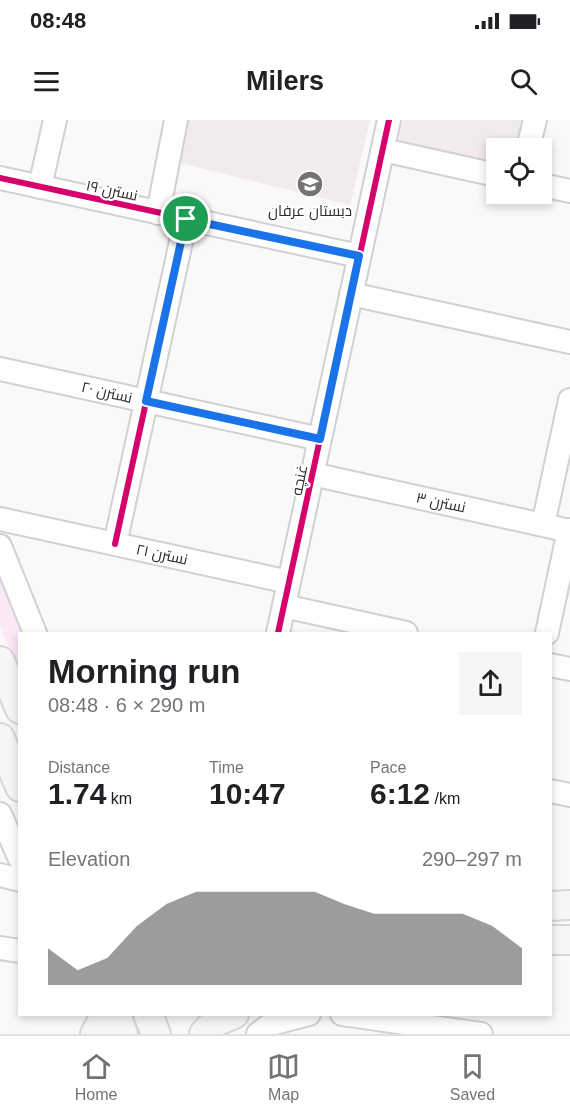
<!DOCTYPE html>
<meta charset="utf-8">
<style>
:root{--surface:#fff;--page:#f6f6f6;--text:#202124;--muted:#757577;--line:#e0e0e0;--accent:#747273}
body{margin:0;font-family:Helvetica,Cairo,sans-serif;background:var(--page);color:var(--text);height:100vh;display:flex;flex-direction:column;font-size:22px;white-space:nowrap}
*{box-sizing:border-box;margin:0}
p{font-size:20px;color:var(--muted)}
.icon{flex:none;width:33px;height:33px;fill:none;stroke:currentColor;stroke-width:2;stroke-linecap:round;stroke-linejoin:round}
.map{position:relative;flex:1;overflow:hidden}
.drawer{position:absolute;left:18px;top:512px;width:534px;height:384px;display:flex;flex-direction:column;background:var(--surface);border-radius:0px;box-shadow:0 3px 9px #0003}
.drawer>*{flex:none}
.controls{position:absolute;left:486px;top:18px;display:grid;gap:12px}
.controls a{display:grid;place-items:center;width:66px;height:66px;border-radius:0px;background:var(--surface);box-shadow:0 3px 9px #0003;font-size:30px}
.pin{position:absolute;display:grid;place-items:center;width:51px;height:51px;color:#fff;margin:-26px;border:3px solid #fff;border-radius:50%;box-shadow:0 2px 6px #0007}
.round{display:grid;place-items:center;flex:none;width:63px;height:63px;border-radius:0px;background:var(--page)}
.overview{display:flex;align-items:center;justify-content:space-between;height:102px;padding:0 30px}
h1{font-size:33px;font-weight:700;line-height:45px}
.figures{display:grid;grid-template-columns:repeat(3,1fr);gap:9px;height:102px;padding:6px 30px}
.figures div{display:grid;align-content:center}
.figures b{font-size:30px;font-weight:700}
.figures small{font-size:16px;font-weight:400}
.figures p{font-size:16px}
.chart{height:168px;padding:12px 30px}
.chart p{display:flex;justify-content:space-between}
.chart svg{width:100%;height:108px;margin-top:6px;fill:var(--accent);opacity:.7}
.status{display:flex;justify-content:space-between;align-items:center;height:42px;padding:0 30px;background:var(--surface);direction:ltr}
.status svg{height:16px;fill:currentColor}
header{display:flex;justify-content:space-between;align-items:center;height:78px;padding:0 30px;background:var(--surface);font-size:27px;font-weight:700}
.menu{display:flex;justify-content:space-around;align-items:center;height:84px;border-top:2px solid var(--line);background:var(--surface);font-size:16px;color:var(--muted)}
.menu a{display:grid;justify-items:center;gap:3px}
.menu .current{color:var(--accent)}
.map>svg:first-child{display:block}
.built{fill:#f1eaef}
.green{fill:#fbe9f7}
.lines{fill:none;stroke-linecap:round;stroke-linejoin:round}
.minor-casing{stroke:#d2d1d2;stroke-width:26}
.major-casing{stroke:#d7d6d6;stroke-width:32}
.minor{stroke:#fefefe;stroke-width:22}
.major{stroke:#f8f5f8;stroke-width:28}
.cycleway-casing{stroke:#fff;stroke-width:10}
.cycleway{stroke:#d6006c;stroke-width:6}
.route-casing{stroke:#fff;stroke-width:12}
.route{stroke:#1a73e8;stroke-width:8}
.labels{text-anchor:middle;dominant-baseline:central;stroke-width:4.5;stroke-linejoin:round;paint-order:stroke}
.street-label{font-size:15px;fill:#2c2a2b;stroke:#fff}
.poi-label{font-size:15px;fill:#2c2a2b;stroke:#fff}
</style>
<div class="status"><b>08:48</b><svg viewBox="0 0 49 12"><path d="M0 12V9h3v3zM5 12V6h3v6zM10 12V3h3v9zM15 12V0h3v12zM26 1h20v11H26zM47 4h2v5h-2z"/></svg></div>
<header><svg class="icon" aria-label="menu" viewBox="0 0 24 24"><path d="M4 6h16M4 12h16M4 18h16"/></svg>Milers<svg class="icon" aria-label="search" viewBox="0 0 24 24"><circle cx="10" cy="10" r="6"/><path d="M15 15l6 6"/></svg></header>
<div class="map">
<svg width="570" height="914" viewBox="0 0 570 914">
<rect width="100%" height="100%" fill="#faf8f9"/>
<path class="built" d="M 185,0 L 370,0 L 350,85 L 177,42 Z
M 403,0 L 523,0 L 517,28 L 496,28 L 496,46 L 398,24 Z"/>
<path class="green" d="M 0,452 L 24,513 L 20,513 L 19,556 L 0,504 Z"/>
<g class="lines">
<defs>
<path id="minor" d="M 528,28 L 535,0
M 383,30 L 496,55
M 0,58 L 359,136
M 542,65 L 570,71
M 40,67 L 55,0
M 158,93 L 176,0
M 351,174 L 570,222
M 0,249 L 320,319
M 312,354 L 570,411
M 0,399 L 289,462
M 543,405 L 570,280
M 115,424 L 186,99
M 0,426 L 35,513
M 284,486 L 406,513
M 278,513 L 389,0
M 547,513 L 569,410
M 550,545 L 570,549
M 550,671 L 570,675
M 0,694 L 20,739
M 0,755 L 20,760
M 0,828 L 20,831
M 342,894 L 481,914
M 258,914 L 271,904 L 309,894"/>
<path id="major" d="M 0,541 L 20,589
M 0,618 L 20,667
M 550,786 L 570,785
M 550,820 L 570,820
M 116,894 L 123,914
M 148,894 L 156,914
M 95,914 L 106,894
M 204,914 L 215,902 L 234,894"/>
</defs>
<use href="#minor" class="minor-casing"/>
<use href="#major" class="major-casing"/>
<use href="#minor" class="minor"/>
<use href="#major" class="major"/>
<defs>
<path id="cycleway" d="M 0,58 L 359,136
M 115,424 L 186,99
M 278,513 L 389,0"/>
</defs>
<use href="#cycleway" class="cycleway-casing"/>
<use href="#cycleway" class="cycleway"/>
</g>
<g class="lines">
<defs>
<path id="route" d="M 186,99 L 359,136 L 320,319 L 146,281 Z"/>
</defs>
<use href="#route" class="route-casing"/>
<use href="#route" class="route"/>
</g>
<defs>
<symbol id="school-disc" viewBox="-11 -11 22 22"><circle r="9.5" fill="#747273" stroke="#fff"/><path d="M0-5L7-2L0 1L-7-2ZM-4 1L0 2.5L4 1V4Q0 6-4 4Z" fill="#fff"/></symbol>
</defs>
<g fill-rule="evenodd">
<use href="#school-disc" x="295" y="49" width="30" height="30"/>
</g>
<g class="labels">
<g class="street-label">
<text transform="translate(112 70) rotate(12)">نسترن ۱۹</text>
<text transform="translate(107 272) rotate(13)">نسترن ۲۰</text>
<text transform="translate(299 360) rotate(-78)">غنچه</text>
<text transform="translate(441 382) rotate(12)">نسترن ۳</text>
<text transform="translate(162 434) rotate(12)">نسترن ۲۱</text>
</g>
<g class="poi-label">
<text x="310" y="90">دبستان عرفان</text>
</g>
</g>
</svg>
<div class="controls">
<a><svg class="icon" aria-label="locate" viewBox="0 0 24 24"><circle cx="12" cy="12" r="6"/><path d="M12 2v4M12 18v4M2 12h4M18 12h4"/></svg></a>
</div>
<div class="pin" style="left:186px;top:99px;background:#1e9e55"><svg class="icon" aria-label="arrive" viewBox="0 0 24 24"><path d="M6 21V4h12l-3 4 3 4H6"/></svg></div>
<section class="drawer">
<div class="overview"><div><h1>Morning run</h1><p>08:48 · 6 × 290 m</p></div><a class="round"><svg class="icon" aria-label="share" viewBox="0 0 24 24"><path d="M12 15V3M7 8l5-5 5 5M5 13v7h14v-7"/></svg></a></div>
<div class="figures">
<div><p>Distance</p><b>1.74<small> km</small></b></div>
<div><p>Time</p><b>10:47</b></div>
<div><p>Pace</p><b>6:12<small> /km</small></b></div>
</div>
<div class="chart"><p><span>Elevation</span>290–297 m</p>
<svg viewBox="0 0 160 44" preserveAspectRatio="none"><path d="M0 44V29L10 38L20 33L30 20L40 11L50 6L60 6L70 6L80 6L90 6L100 11L110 15L120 15L130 15L140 15L150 20L160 29V44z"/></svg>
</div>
</section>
</div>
<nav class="menu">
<a class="current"><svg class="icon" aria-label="home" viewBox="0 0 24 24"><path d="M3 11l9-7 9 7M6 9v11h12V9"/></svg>Home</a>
<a><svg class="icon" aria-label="map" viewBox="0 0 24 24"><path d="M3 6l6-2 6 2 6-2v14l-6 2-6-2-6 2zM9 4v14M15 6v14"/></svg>Map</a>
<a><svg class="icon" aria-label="saved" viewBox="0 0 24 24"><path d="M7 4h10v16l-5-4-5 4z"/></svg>Saved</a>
</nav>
